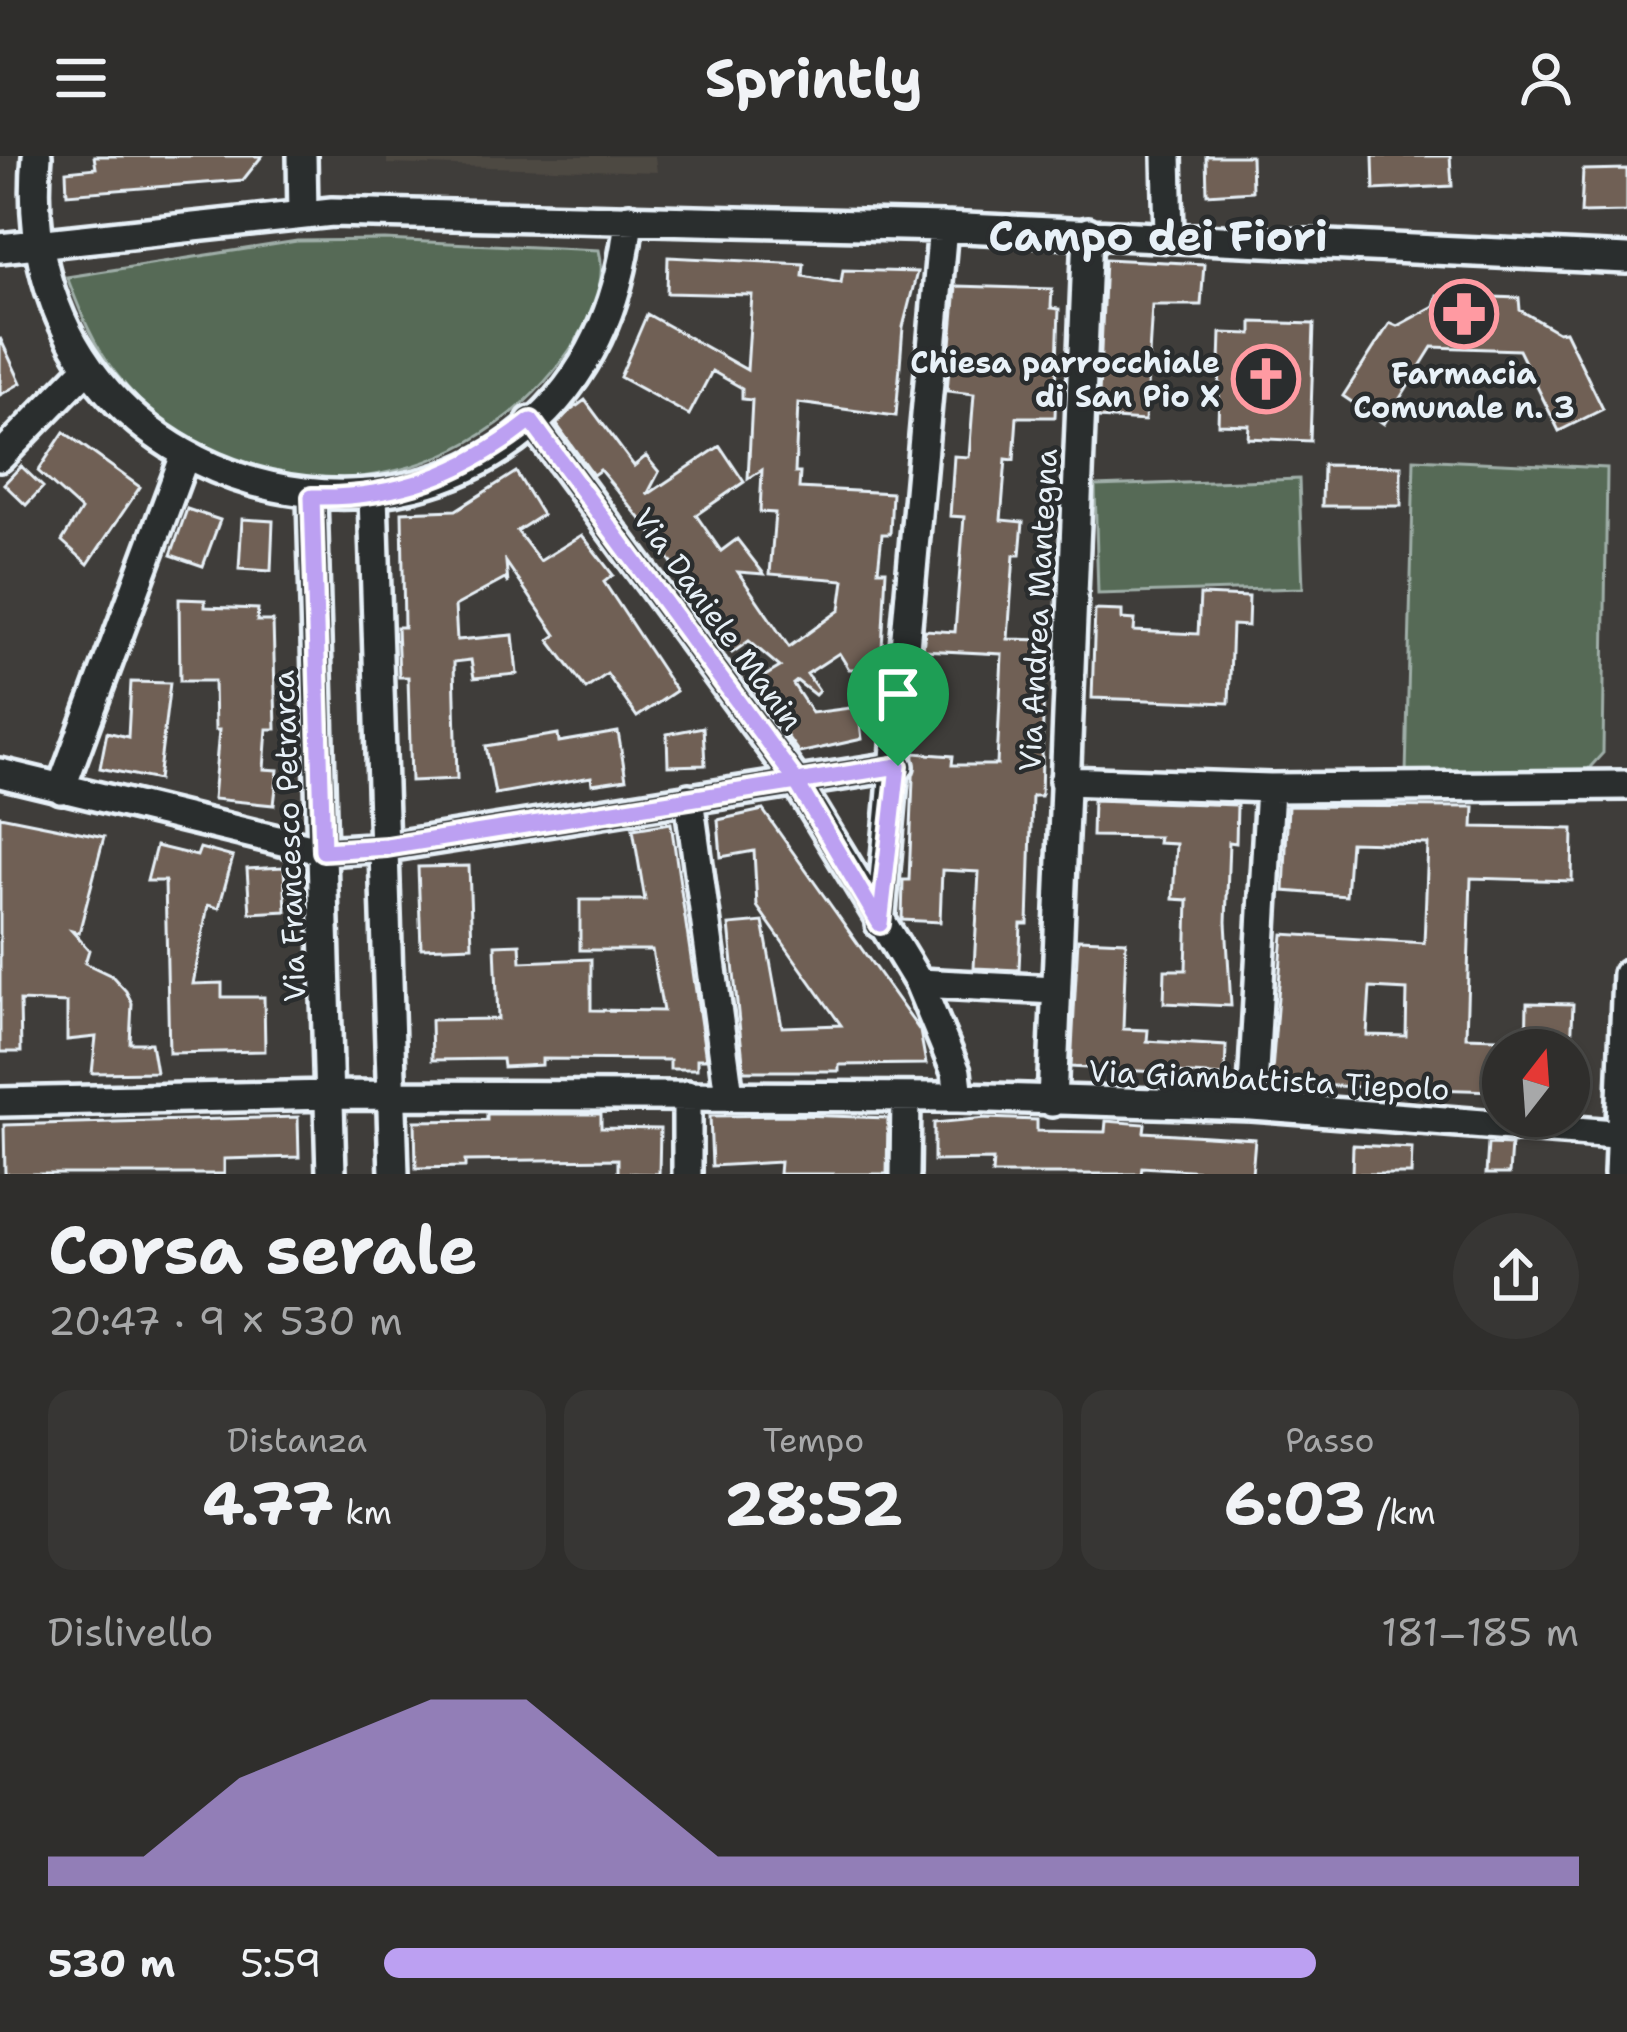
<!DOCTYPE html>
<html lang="it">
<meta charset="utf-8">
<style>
:root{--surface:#2f2e2c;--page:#373634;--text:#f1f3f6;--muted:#a7a8a9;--line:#4a4a48;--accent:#bca0f2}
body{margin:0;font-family:"Shantell Sans",sans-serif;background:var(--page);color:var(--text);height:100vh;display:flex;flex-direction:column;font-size:45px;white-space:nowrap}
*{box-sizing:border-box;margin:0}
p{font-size:39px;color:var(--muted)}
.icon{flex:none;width:66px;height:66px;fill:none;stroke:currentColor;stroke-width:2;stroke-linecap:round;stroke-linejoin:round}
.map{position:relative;height:1018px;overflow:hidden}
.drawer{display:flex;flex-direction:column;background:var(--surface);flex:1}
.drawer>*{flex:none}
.needle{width:78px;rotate:17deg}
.controls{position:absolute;left:1482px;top:873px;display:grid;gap:24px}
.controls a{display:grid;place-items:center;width:108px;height:108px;border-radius:50%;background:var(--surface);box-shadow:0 3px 9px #0004,0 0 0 3px var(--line);font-size:60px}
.pin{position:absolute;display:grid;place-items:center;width:102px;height:102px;color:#fff;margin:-123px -51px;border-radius:50% 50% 50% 0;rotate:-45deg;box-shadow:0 0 12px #0007}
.pin .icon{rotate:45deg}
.round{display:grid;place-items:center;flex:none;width:126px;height:126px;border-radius:63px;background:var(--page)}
.overview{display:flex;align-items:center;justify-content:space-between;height:204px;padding:0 48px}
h1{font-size:66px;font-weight:700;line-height:90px}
.metrics{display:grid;grid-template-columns:repeat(3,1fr);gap:18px;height:204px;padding:12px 48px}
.metrics div{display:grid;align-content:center;border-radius:24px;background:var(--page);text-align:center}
.metrics b{font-size:60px;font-weight:700}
.metrics small{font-size:33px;font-weight:400}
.metrics p{font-size:33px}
.chart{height:336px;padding:24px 48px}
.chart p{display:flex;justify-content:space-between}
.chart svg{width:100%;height:216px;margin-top:12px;fill:var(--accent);opacity:.7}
ul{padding:0 48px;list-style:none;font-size:39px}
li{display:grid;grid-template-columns:192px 144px 1fr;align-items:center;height:90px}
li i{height:30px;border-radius:15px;background:var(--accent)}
header{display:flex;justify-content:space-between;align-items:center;height:156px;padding:0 48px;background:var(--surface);font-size:54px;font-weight:700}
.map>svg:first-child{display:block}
.built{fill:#4d4842}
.green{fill:#566b57;stroke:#9faea8;stroke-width:3}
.building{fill:#6f6155;stroke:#e8f1f8;stroke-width:3;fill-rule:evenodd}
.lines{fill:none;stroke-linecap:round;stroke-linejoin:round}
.street-casing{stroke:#e8f1f8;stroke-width:36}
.street{stroke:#2a2d2e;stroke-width:27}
.route-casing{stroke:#fff;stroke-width:24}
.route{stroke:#bca0f2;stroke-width:15}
.labels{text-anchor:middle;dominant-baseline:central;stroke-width:9;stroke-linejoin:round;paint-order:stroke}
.poi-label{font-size:30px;font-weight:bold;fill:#e8f1f8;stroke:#2a2d2e;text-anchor:end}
.street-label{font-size:30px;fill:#e8f1f8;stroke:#2a2d2e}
.district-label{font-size:42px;font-weight:bold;fill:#e8f1f8;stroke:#2a2d2e}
</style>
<header><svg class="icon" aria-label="menu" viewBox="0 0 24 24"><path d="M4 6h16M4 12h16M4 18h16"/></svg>Sprintly<svg class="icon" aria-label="person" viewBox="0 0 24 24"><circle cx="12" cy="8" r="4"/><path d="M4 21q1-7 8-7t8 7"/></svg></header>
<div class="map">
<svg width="1627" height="1018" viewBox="0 0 1627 1018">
<rect width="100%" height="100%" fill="#3f3d3a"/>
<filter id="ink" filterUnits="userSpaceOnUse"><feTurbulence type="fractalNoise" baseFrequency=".00833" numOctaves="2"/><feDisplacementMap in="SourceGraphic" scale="24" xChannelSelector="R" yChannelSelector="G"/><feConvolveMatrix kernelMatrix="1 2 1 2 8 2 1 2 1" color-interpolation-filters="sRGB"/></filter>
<g filter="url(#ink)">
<path class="built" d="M 387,0 L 655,0 L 657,16 L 387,8 Z"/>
<path class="green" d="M 385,84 L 599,94 C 608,128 589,166 569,195 C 462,349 237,372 116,218 C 93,189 80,155 67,121 L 297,85 Z
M 1414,303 L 1607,312 L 1603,597 L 1582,620 L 1406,618 Z
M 1299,323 L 1303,432 L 1098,438 L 1095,330 Z"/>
<path class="building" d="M 94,0 L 262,0 L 243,24 L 67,38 L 66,15 L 96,12 Z
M 1206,0 L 1251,0 L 1252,35 L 1207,38 Z
M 1373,0 L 1450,0 L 1452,30 L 1374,34 Z
M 1627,13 L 1627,56 L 1581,57 L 1583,14 Z
M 668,101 L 804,108 L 803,120 L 841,127 L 843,114 L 917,116 L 903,171 L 896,260 L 798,247 L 795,317 L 800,317 L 799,332 L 892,337 L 890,378 L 882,378 L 878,414 L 886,414 L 881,513 L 849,513 L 839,497 L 807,518 L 819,535 L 815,539 L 797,525 L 793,528 L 812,557 L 858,551 L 862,583 L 799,597 L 750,529 L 780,511 L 749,485 L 732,497 L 649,373 L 600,314 L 593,319 L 555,266 L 585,244 L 634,310 L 646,300 L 659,316 L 647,339 L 720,290 L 744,326 L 696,359 L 721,395 L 737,383 L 764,418 L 738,416 L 789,491 L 840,454 L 844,424 L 770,418 L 775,357 L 760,356 L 762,314 L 748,323 L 752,244 L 742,243 L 742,232 L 712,215 L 689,259 L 620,221 L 647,158 L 747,214 L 752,139 L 667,137 Z
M 1105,103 L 1204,108 L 1201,149 L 1152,149 L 1145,265 L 1098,262 Z
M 956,130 L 1052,133 L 1051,152 L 1059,153 L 1055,261 L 1017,261 L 1014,304 L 1006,303 L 1001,364 L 1023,366 L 1020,399 L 1014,399 L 1008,483 L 1045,484 L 1041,640 L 1032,640 L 1028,768 L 1021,768 L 1019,814 L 974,812 L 979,716 L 942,714 L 940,766 L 902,764 L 903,724 L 909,724 L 914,597 L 953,600 L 952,609 L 997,609 L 1002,498 L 923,494 L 925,474 L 955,476 L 964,361 L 950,360 L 954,300 L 969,301 L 974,238 L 947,235 Z
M 1437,139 L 1519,142 L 1520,154 L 1558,176 L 1565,175 L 1603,253 L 1559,275 L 1519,194 L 1432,191 L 1384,268 L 1343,240 L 1390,167 L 1397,170 L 1434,150 Z
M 1252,166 L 1314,168 L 1310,285 L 1248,282 L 1249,269 L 1218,268 L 1221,177 L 1252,178 Z
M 0,182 L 21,227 L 0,239 Z
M 64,276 L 140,331 L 88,408 L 62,385 L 81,354 L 38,315 Z
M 1323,309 L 1401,310 L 1401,350 L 1322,350 Z
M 21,310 L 43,331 L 26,349 L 4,328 Z
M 516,316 L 542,359 L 517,375 L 540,405 L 582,379 L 613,419 L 604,426 L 676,535 L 637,561 L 607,518 L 586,533 L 549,484 L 556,479 L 506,406 L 508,428 L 505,423 L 455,450 L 457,484 L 513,479 L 517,518 L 474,522 L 471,504 L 454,506 L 457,623 L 411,625 L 408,521 L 399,521 L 397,471 L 404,471 L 402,356 L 456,354 Z
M 187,353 L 220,364 L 203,410 L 171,399 Z
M 242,363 L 273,365 L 271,415 L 239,413 Z
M 1200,439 L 1249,441 L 1248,470 L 1232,469 L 1229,547 L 1092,542 L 1095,454 L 1122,455 L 1122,463 L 1135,464 L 1134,475 L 1198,478 Z
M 179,443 L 205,444 L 205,451 L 258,453 L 257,465 L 273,465 L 276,573 L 267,573 L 264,613 L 278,614 L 274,649 L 213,643 L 219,574 L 215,574 L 214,525 L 180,525 Z
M 131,526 L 170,527 L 158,624 L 100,612 L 107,576 L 128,581 Z
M 703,571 L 705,609 L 668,610 L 667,578 Z
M 618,576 L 626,623 L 592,628 L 591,621 L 495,638 L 486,590 L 558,578 L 559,586 Z
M 1093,644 L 1237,649 L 1236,687 L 1229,686 L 1226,766 L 1231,850 L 1164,847 L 1165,814 L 1186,814 L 1188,744 L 1173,743 L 1176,688 L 1158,687 L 1159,681 L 1092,680 Z
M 1288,650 L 1474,651 L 1473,671 L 1573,673 L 1572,725 L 1471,722 L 1466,881 L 1496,882 L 1495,935 L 1271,928 L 1283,778 L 1424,787 L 1428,688 L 1350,686 L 1346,740 L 1284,735 ZM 1370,832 L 1407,834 L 1406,880 L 1367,879 Z
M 763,654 L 920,875 L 926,908 L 839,909 L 839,915 L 744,915 L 729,769 L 763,766 L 782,871 L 841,869 L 757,750 L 754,695 L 721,701 L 718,664 Z
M 0,660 L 104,681 L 79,777 L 72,775 L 89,794 L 85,807 L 112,820 L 126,835 L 132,847 L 130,887 L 151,887 L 156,916 L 92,917 L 96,881 L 67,884 L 67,847 L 20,845 L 21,896 L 0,896 Z
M 671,667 L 706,903 L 697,903 L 697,913 L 670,913 L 670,904 L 542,903 L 542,909 L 503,911 L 502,903 L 432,904 L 431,864 L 498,863 L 495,789 L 520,788 L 521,806 L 591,803 L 591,854 L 663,855 L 652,794 L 580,794 L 580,744 L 645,744 L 633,673 Z
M 156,690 L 197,700 L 200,692 L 233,701 L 219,752 L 208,749 L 193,828 L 222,827 L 222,841 L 264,841 L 265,895 L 169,897 L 165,725 L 147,725 Z
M 469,710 L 472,790 L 421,792 L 418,711 Z
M 284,711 L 286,755 L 250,757 L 247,713 Z
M 1078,783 L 1126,785 L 1123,873 L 1148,874 L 1147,885 L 1226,890 L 1225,920 L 1071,911 Z
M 1527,847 L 1573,848 L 1571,894 L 1526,894 Z
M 487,958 L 601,958 L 601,972 L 660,973 L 659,1018 L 618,1017 L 618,1003 L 465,1005 L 465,1011 L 416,1012 L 415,965 L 487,964 Z
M 800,959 L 888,962 L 887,1018 L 779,1018 L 780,1006 L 712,1010 L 710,960 Z
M 298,961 L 299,1001 L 224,1003 L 224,1018 L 5,1018 L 4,969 Z
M 986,962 L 1037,964 L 1037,975 L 1105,976 L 1106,965 L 1145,968 L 1144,976 L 1255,983 L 1252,1018 L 1142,1011 L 1141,1018 L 992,1018 L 993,1004 L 934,1005 L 934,967 Z
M 1488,988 L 1511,989 L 1509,1018 L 1486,1018 Z
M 1353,989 L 1412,992 L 1411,1018 L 1352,1018 Z"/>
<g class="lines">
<defs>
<path id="street" d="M 37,0 C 0,398 589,477 629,62
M 302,0 L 303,58
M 1167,0 L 1169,79
M 0,92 L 332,56 L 943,71 L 1627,103
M 531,265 L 794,622 L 919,827 L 956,916 L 959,941
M 0,301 L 86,213
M 373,339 L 394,1018
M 312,341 L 331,1018
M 0,617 L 323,695 L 387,691 L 899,610
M 1064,625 L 1270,632 L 1627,629
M 61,633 L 184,302
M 689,642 L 729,939
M 880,768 L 943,71
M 919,827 L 1055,834
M 0,946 L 330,939 L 959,941 L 1252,950 L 1627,979
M 1052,946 L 1088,76
M 1252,950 L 1270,632
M 687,1018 L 687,939
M 905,1018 L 906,941
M 1619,1018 L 1627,818"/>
</defs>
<use href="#street" class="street-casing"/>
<use href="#street" class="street"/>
</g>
</g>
<g class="lines" filter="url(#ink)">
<defs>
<path id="route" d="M 898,610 L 387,691 L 323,695 L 312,341 C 396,343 465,317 531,265 L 794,622 L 880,768 L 898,610"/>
</defs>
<use href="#route" class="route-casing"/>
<use href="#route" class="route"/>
</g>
<defs>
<symbol id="pharmacy-ring" viewBox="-11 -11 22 22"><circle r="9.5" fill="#2a2d2e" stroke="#ff9aa2" stroke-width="1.5"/><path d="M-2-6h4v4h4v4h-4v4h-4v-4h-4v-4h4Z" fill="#ff9aa2"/></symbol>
<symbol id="church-ring" viewBox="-11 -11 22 22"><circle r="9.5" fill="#2a2d2e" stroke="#ff9aa2" stroke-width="1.5"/><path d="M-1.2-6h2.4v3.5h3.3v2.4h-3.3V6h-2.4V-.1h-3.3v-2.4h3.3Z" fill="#ff9aa2"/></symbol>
</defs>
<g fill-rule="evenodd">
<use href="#pharmacy-ring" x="1426" y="120" width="76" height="76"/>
<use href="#church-ring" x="1228" y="185" width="76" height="76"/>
</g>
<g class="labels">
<g class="poi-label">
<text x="1220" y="206">Chiesa parrocchiale<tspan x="1220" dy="34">di San Pio X</tspan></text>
<text x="1464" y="217" text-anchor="middle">Farmacia<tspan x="1464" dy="34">Comunale n. 3</tspan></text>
</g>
<g class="street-label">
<text transform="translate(1038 454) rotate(-87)">Via Andrea Mantegna</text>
<text transform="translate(718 463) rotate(54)">Via Daniele Manin</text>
<text transform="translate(289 680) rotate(-92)">Via Francesco Petrarca</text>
<text transform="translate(1269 924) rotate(3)">Via Giambattista Tiepolo</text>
</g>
<g class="district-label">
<text x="1158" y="80">Campo dei Fiori</text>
</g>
</g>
</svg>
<div class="controls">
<a><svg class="needle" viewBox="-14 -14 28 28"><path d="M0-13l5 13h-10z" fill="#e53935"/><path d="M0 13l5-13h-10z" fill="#a7a8a9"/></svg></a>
</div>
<div class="pin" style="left:898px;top:610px;background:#1e9e55"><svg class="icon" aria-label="arrive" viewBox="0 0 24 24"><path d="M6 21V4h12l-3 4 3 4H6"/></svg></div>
</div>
<section class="drawer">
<div class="overview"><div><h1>Corsa serale</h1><p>20:47 · 9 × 530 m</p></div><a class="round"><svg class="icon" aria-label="share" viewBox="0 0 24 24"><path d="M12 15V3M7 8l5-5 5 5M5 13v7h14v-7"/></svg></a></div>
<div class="metrics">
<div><p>Distanza</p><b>4.77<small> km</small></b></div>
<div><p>Tempo</p><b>28:52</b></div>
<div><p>Passo</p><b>6:03<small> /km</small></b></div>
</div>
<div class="chart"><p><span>Dislivello</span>181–185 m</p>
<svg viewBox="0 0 160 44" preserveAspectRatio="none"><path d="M0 44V38L10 38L20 22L30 14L40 6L50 6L60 22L70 38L80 38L90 38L100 38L110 38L120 38L130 38L140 38L150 38L160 38V44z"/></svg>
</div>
<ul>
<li><b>530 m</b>5:59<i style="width:78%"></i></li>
</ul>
</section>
